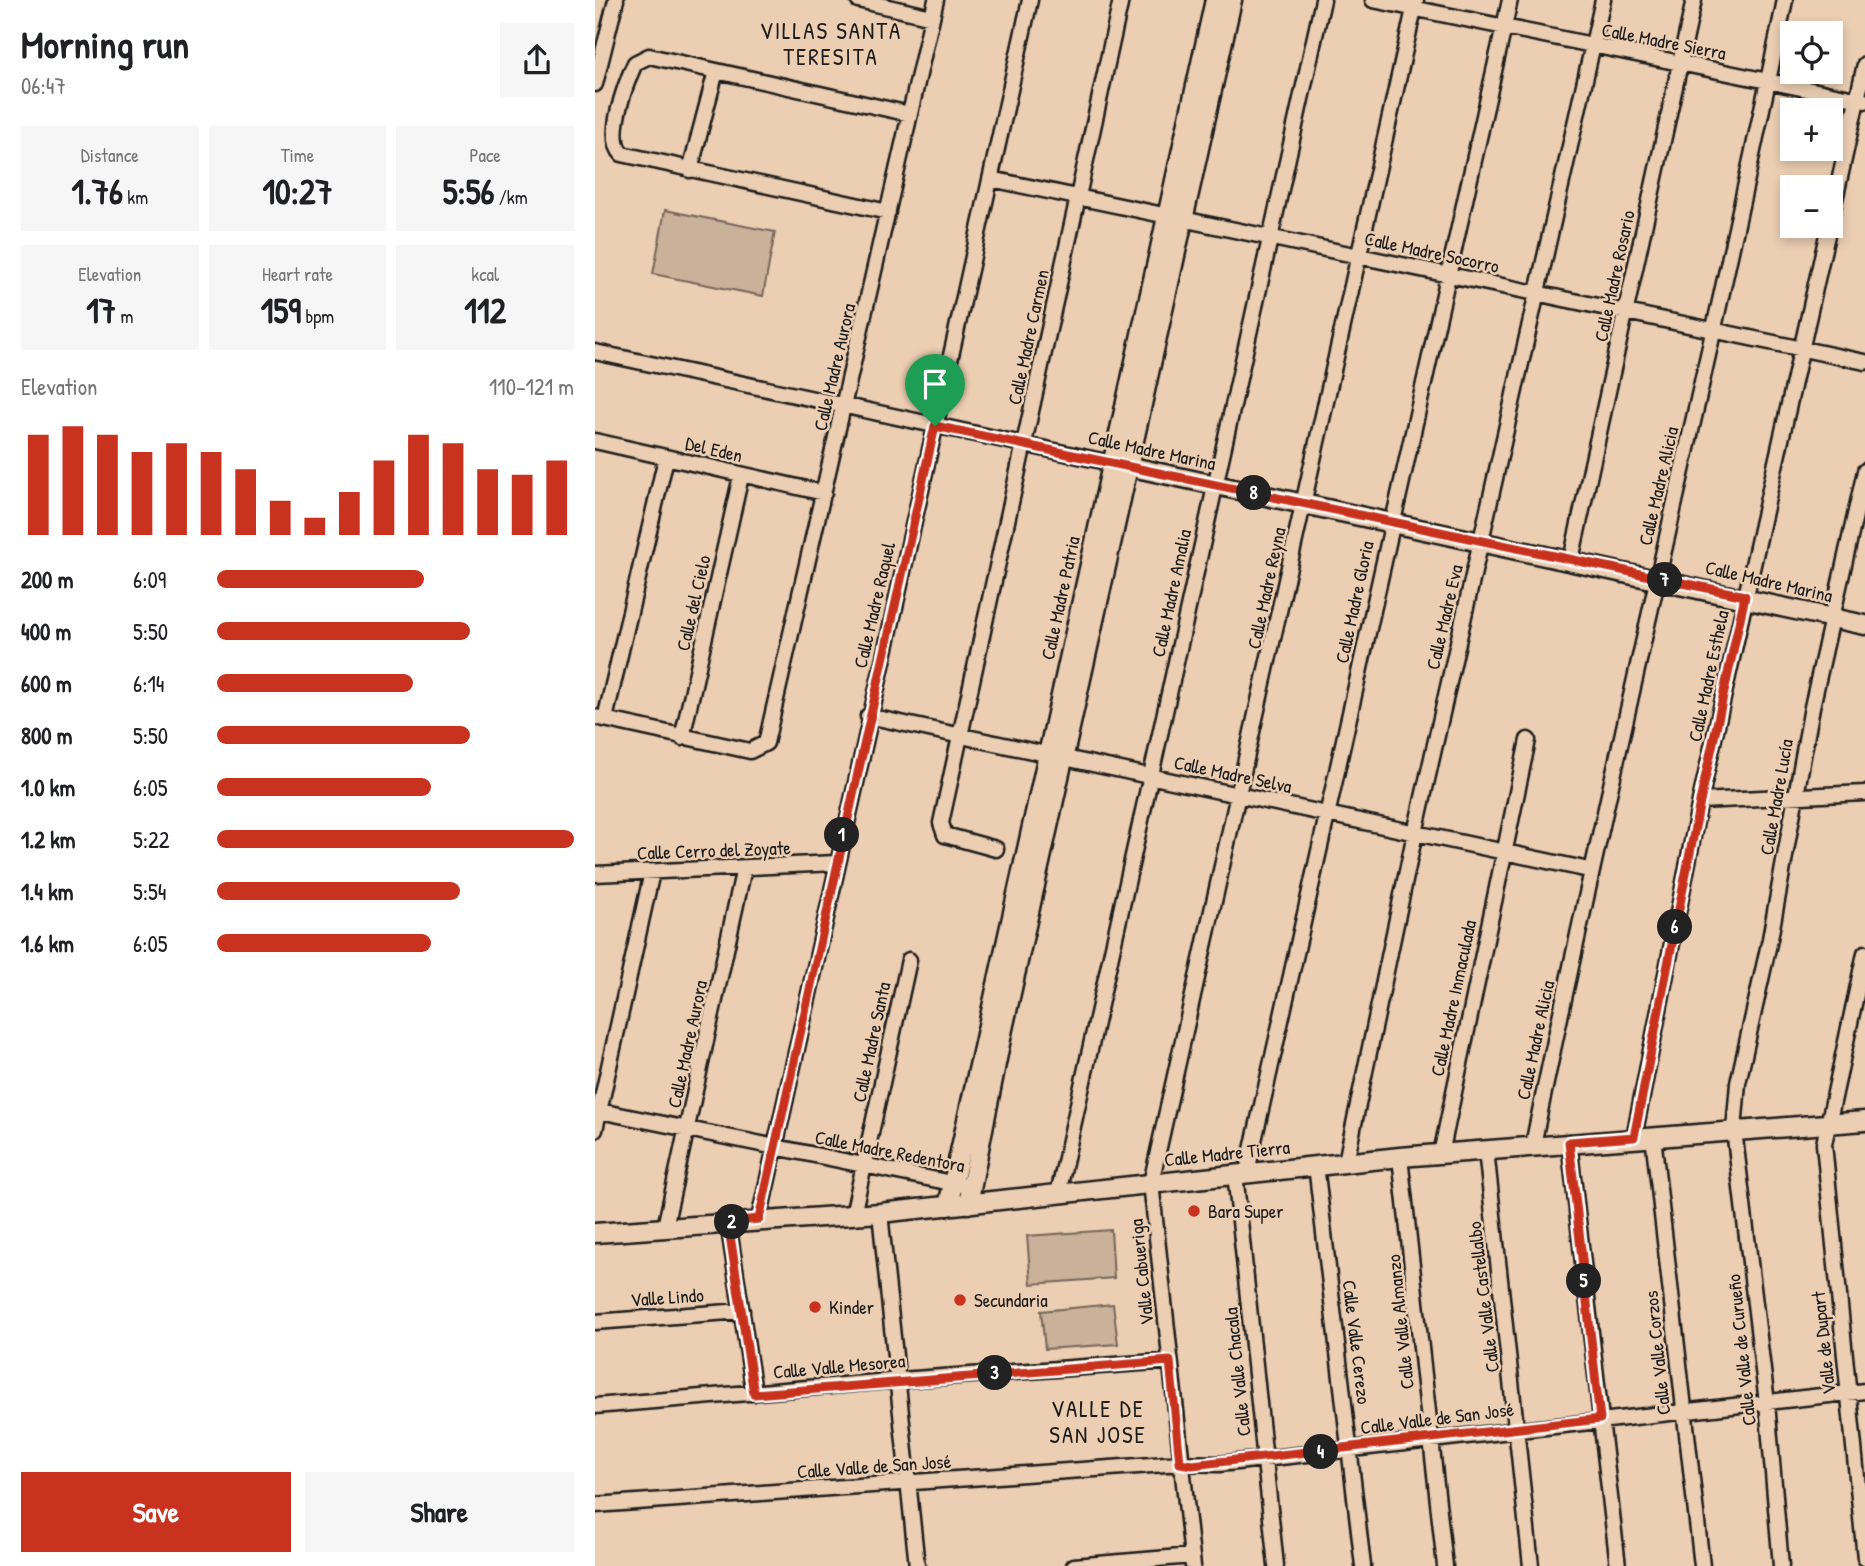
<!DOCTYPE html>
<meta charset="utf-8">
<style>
:root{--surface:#fff;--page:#f6f6f6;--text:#202124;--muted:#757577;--accent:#c8321e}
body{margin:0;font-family:"Patrick Hand",sans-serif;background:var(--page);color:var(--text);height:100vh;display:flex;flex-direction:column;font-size:26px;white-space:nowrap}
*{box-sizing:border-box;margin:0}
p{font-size:23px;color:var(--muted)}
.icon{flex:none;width:38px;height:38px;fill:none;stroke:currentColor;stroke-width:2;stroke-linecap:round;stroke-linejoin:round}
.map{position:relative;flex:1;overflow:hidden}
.drawer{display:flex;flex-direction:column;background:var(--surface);width:595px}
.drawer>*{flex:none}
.buttons{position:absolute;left:1185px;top:21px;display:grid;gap:14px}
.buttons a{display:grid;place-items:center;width:63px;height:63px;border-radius:0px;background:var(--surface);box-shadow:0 4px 10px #0003;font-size:35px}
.pin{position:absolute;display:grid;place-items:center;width:60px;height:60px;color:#fff;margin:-72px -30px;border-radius:50% 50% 50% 0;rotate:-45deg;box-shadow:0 0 7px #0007}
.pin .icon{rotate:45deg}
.km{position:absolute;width:35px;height:35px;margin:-18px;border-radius:50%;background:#222;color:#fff;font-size:19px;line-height:35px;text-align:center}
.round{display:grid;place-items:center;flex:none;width:74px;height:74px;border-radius:0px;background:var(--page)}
.head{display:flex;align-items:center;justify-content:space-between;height:119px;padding:0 21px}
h1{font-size:38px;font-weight:700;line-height:52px}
.metrics{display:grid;grid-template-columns:repeat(3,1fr);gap:10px;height:119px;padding:7px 21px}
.metrics div{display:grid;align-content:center;border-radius:0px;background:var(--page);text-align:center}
.metrics b{font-size:35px;font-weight:700}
.metrics small{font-size:19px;font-weight:400}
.metrics p{font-size:19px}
.chart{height:196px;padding:14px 21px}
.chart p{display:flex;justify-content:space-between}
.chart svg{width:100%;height:126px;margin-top:7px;stroke:var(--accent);stroke-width:6}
.primary-button{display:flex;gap:14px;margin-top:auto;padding:14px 21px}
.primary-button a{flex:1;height:80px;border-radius:0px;background:var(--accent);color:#fff;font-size:28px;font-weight:700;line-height:80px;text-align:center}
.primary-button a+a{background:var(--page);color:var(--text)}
ul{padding:0 21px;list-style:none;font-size:23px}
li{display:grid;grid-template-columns:112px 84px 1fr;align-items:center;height:52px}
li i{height:18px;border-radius:9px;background:var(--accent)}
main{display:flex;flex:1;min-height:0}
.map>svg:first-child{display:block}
.green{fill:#cab19a;stroke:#73665b;stroke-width:2}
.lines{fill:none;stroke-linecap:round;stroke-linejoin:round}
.minor-casing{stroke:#1c1c1c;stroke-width:19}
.tertiary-casing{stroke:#1c1c1c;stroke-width:23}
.minor{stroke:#ecceb2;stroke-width:14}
.tertiary{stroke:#ecceb2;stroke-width:18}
.route-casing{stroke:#fff;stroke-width:14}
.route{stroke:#c8321e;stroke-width:9}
.poi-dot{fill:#c8321e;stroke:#ecceb2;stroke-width:2.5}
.labels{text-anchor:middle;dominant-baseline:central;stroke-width:5;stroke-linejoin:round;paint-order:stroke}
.street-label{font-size:19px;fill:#1c1c1c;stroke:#ecceb2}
.poi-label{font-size:19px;fill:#1c1c1c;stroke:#ecceb2;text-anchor:start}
.quarter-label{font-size:23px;letter-spacing:2px;fill:#1c1c1c;stroke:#ecceb2}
</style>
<main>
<section class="drawer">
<div class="head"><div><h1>Morning run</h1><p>06:47</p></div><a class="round"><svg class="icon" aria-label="share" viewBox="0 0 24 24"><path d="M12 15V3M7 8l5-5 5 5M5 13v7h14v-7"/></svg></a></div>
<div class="metrics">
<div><p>Distance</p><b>1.76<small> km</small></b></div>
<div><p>Time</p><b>10:27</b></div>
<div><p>Pace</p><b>5:56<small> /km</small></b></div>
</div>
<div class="metrics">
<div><p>Elevation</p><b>17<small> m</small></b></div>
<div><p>Heart rate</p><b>159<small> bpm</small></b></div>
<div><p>kcal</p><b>112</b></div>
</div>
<div class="chart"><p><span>Elevation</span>110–121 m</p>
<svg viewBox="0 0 160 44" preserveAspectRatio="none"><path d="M5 44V9M15 44V6M25 44V9M35 44V15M45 44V12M55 44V15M65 44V21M75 44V32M85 44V38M95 44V29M105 44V18M115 44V9M125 44V12M135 44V21M145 44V23M155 44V18"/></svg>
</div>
<ul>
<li><b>200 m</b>6:09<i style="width:58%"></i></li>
<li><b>400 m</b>5:50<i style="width:71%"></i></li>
<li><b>600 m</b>6:14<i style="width:55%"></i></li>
<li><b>800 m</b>5:50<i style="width:71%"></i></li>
<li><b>1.0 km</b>6:05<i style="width:60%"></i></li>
<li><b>1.2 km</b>5:22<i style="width:100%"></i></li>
<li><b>1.4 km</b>5:54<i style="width:68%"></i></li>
<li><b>1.6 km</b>6:05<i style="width:60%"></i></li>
</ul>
<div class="primary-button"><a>Save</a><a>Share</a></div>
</section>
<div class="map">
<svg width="1270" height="1566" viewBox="0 0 1270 1566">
<rect width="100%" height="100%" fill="#ecceb2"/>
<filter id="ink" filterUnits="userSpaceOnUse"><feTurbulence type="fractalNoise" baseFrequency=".0143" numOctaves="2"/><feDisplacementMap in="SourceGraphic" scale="14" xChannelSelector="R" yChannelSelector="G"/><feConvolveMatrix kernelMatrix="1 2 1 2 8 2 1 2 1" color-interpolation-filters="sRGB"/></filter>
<g filter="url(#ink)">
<path class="green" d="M 70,210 L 180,232 L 168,296 L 58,274 Z
M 516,1230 L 519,1278 L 436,1284 L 432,1236 Z
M 518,1304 L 523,1344 L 450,1349 L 446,1311 Z"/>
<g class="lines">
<defs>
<path id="minor" d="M 263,0 L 337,17
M 778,0 L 1270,101
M 0,84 L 21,0
M 95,170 L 121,71
M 396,179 L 1270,362
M 293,212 L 27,154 C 10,137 31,83 40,63 L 54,56 L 315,114
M 1236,218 L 1270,64
M 0,352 L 516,463
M 0,441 L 229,493
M 976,560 L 1099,0
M 273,716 L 994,870
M 0,717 L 155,751 L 171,743 L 341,0
M 10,719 L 71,458
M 87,738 L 146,476
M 1105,801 L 1270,793
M 401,849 L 350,835 L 346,823 L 526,0
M 0,874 L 241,863
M 1270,953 L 1229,1144 L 1270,1558
M 0,1110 L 376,1187
M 0,1130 L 57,872
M 1058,1136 L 1107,1566
M 1039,1137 L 1105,801 L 1234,226
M 974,1142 L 1023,1566
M 938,1145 C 1017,762 1111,383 1190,0
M 891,1150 L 936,1566
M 846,1154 L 933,740
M 805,1157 L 850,1566
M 751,1162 L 820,833 L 1008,0
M 721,1165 L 768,1566
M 652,1172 L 915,0
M 640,1173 L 681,1566
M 463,1194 L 728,0
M 285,1213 L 322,1566
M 258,1215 L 314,960
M 164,1219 L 435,0
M 133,1222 L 159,1393
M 70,1227 L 149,868
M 0,1322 L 147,1311
M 0,1406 L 305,1380 L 575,1361
M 0,1505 L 585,1463 L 624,1464 L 1270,1391
M 479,1566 L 597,1556
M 598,1566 L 556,1183 L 821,0
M 1186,1566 L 1172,1403 L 1139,1130 L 1143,1083 L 1175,939 L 1217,707 L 1270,471"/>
<path id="tertiary" d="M 523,464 L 1270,625
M 373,1204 L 408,1029 L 637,0
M 353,1206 L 620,0
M 0,1233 L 285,1213 L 805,1157 L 1270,1121"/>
</defs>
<use href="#minor" class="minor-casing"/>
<use href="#tertiary" class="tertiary-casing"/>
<use href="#minor" class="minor"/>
<use href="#tertiary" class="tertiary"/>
</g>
</g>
<g class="lines" filter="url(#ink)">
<defs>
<path id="route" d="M 340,426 L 1150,596 L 1105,802 L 1039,1137 L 974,1142 L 1005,1419 L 597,1465 L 585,1463 L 575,1361 L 159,1394 L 133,1222 L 164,1219 Z"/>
</defs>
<use href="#route" class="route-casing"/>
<use href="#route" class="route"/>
</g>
<g class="poi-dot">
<circle cx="599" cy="1211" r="7"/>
<circle cx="365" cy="1300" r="7"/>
<circle cx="220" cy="1307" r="7"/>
</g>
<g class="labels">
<g class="street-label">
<text transform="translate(1069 41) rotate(11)">Calle Madre Sierra</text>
<text transform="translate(837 252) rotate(12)">Calle Madre Socorro</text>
<text transform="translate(1019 276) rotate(-78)">Calle Madre Rosario</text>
<text transform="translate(433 337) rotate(-78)">Calle Madre Carmen</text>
<text transform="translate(239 367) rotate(-77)">Calle Madre Aurora</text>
<text transform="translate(119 449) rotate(13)">Del Eden</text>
<text transform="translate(557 450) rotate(12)">Calle Madre Marina</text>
<text transform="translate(1063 486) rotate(-77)">Calle Madre Alicia</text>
<text transform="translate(1174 581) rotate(13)">Calle Madre Marina</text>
<text transform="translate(671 588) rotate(-78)">Calle Madre Reyna</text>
<text transform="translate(576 593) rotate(-78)">Calle Madre Amalia</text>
<text transform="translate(465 598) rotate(-78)">Calle Madre Patria</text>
<text transform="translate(759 602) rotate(-78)">Calle Madre Gloria</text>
<text transform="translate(98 603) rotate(-77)">Calle del Cielo</text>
<text transform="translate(279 605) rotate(-77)">Calle Madre Raquel</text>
<text transform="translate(849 617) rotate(-77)">Calle Madre Eva</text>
<text transform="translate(1113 676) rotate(-78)">Calle Madre Esthela</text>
<text transform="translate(638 774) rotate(12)">Calle Madre Selva</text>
<text transform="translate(1181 797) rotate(-80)">Calle Madre Lucía</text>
<text transform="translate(119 850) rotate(-2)">Calle Cerro del Zoyate</text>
<text transform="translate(858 998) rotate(-78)">Calle Madre Inmaculada</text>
<text transform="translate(940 1040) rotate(-78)">Calle Madre Alicia</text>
<text transform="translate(276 1042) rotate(-78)">Calle Madre Santa</text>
<text transform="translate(92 1044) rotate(-78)">Calle Madre Aurora</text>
<text transform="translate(295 1151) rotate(11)">Calle Madre Redentora</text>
<text transform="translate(632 1153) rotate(-6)">Calle Madre Tierra</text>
<text transform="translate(546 1272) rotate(-96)">Valle Cabueriga</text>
<text transform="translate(72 1297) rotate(-4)">Valle Lindo</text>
<text transform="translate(888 1297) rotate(-97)">Calle Valle Castellalbo</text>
<text transform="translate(805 1322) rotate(-96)">Calle Valle Almanzo</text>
<text transform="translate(762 1342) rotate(83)">Calle Valle Cerezo</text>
<text transform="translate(1228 1343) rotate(-96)">Valle de Dupart</text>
<text transform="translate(1146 1350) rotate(-96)">Calle Valle de Curueño</text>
<text transform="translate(1062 1353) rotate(-96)">Calle Valle Corzos</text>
<text transform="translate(244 1366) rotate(-5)">Calle Valle Mesorea</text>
<text transform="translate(642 1372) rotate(-96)">Calle Valle Chacala</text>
<text transform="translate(842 1418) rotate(-7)">Calle Valle de San José</text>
<text transform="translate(279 1466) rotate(-4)">Calle Valle de San José</text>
</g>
<g class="poi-label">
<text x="613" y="1211">Bara Super</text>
<text x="379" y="1300">Secundaria</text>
<text x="234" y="1307">Kinder</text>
</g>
<g class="quarter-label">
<text x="236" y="30">VILLAS SANTA<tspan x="236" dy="26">TERESITA</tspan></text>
<text x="503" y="1408">VALLE DE<tspan x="503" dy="26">SAN JOSE</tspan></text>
</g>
</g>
</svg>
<div class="buttons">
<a><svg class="icon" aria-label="locate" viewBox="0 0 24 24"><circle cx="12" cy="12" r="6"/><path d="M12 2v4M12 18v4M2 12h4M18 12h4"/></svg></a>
<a>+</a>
<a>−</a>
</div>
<div class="pin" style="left:340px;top:426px;background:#1e9e55"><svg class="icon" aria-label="arrive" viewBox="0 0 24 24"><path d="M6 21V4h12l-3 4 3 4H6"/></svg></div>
<b class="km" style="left:247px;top:835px">1</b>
<b class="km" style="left:137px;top:1222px">2</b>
<b class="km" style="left:400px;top:1373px">3</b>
<b class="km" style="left:726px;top:1452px">4</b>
<b class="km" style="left:989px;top:1281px">5</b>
<b class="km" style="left:1080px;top:927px">6</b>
<b class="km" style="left:1070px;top:580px">7</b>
<b class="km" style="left:659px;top:493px">8</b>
</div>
</main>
